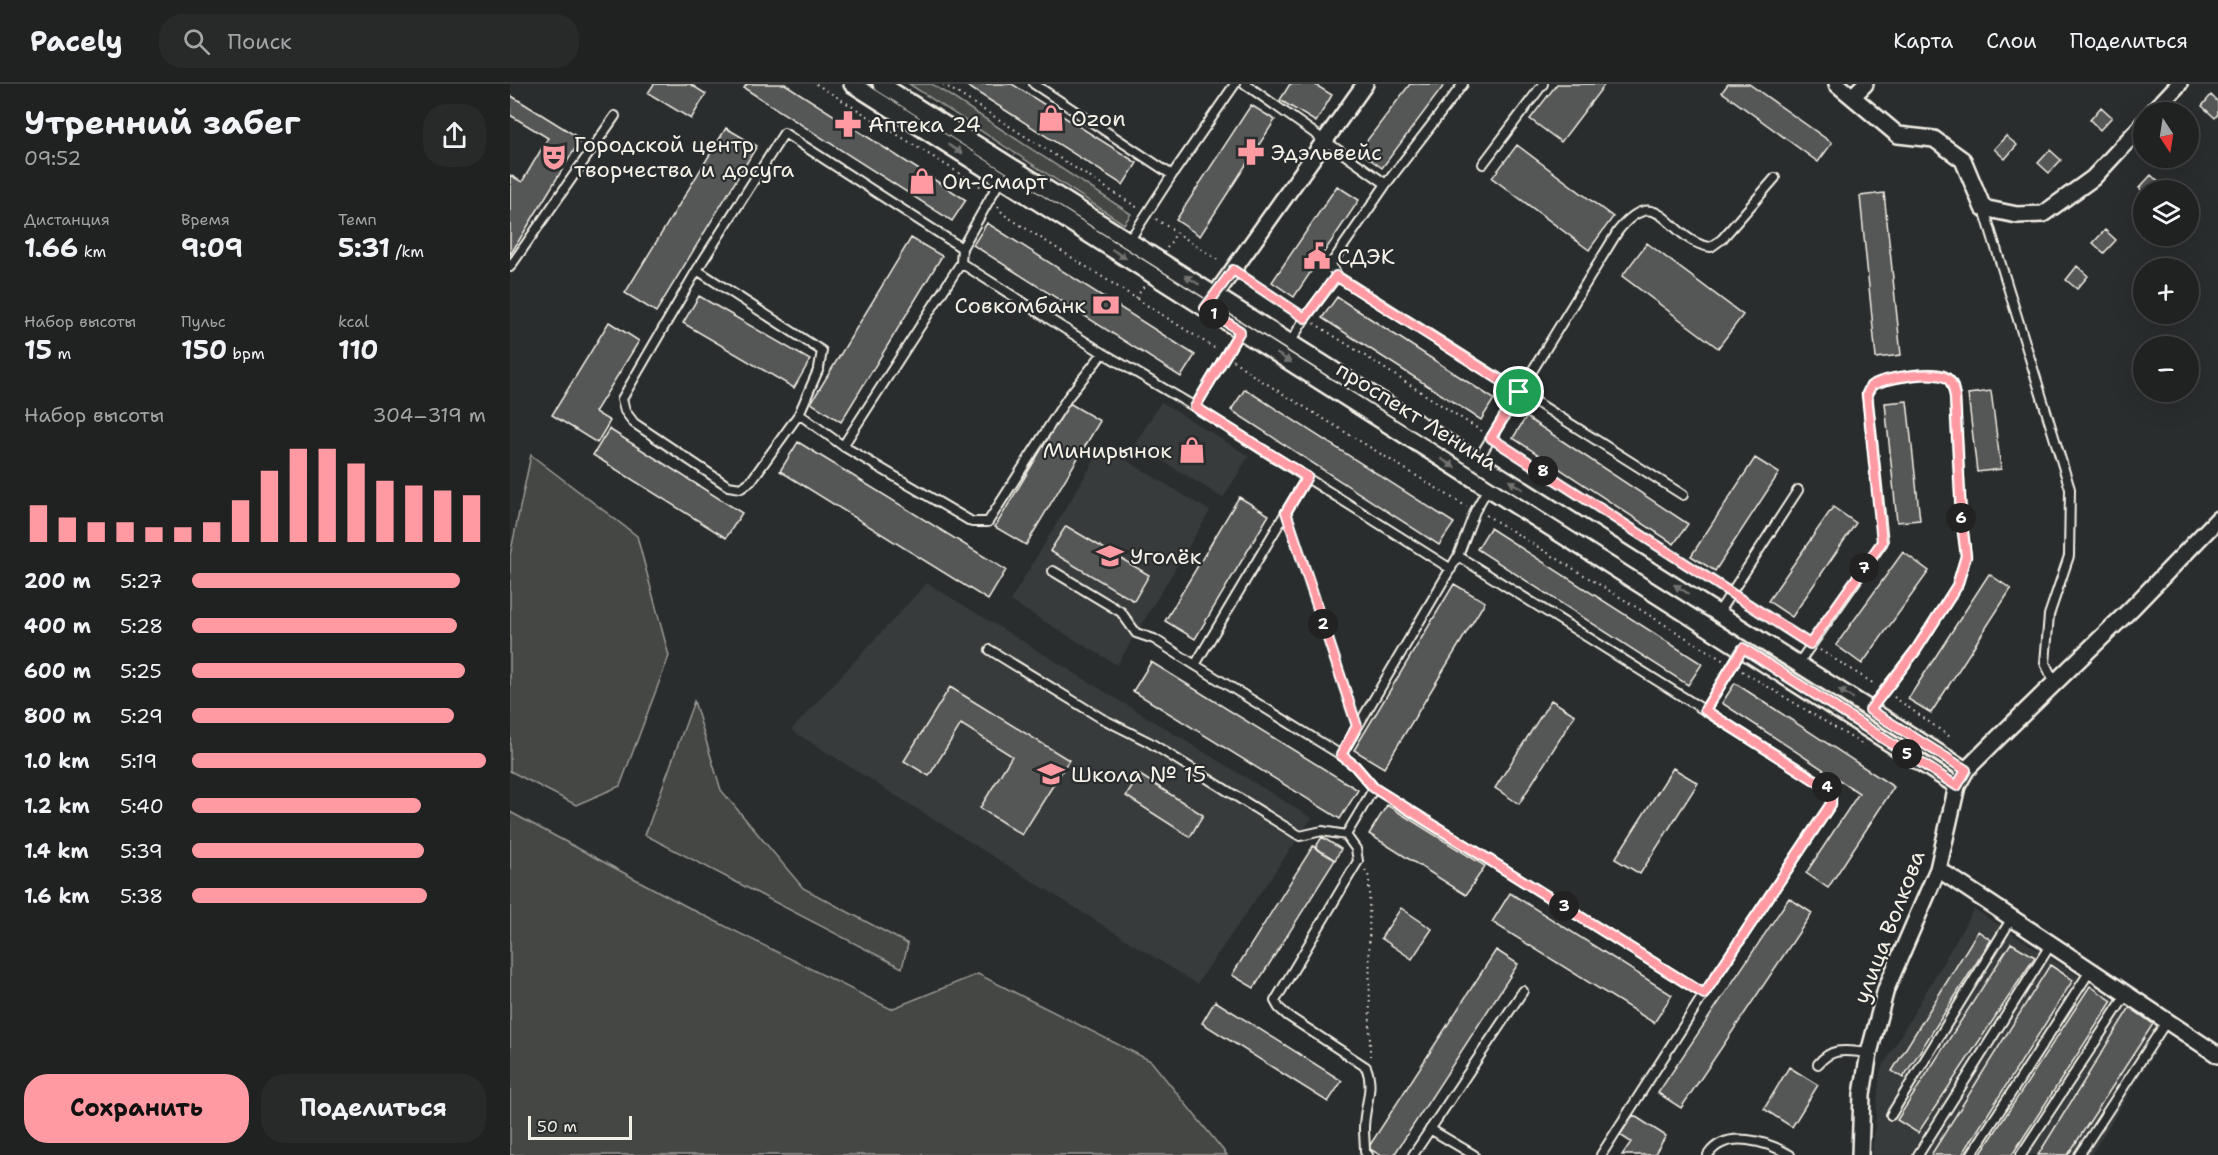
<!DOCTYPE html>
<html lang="ru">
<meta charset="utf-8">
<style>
:root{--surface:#202222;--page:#282a2a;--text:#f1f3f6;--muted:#a2a4a5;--line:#3d3f40;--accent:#ff9aa2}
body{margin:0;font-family:"Shantell Sans",sans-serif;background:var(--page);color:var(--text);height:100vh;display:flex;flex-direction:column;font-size:22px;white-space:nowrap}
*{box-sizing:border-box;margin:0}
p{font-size:20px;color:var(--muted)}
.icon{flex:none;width:33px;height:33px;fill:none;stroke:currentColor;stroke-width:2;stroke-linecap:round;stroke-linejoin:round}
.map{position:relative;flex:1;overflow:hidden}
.side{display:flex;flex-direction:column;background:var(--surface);width:510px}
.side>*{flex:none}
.needle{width:39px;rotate:168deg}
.tools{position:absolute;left:1623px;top:18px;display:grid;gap:12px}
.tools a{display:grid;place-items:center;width:66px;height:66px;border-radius:50%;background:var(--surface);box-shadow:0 6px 24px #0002,0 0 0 2px var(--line);font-size:30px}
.scale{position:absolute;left:18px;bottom:15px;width:104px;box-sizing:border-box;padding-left:6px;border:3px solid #f4f1e8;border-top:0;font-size:16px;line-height:21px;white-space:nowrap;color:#f4f1e8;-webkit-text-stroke:4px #2a2d2e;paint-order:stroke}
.pin{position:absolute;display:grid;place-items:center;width:51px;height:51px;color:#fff;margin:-26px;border:3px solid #fff;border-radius:50%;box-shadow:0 2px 6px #0007}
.km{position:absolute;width:30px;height:30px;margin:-15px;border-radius:50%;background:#222;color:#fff;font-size:16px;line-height:30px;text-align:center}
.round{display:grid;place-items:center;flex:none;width:63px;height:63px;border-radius:24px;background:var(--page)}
.overview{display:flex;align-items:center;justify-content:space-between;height:102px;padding:0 24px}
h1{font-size:33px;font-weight:700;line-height:45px}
.stats{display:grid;grid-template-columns:repeat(3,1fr);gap:9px;height:102px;padding:6px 24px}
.stats div{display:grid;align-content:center}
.stats b{font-size:26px;font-weight:700}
.stats small{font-size:16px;font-weight:400}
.stats p{font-size:16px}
.chart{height:168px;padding:12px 24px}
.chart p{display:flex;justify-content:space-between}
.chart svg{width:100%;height:108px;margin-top:6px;stroke:var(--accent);stroke-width:6}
.cta{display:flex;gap:12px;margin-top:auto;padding:12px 24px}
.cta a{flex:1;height:69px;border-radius:24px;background:var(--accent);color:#111;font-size:24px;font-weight:700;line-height:69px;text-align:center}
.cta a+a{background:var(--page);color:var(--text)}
ul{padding:0 24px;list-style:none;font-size:20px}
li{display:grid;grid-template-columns:96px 72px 1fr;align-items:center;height:45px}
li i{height:15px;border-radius:8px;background:var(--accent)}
header{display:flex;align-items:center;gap:36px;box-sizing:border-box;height:84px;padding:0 30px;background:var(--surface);border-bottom:2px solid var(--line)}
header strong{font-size:28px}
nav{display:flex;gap:33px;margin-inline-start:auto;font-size:21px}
.search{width:420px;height:54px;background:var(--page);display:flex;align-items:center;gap:15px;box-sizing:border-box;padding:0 21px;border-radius:24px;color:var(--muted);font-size:22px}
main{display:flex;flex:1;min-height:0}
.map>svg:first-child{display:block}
.built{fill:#373a3a}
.green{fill:#444645;stroke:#9c9c96;stroke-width:1.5}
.building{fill:#555756;stroke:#f4f1e8;stroke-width:1.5}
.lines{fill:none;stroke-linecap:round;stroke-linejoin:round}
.service-casing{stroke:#f4f1e8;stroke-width:12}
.minor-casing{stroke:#f4f1e8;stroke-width:20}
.path{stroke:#f4f1e8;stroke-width:2;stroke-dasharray:1.5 4.5;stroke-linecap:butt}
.service{stroke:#2a2d2e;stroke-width:8}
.minor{stroke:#2a2d2e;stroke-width:15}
.oneway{fill:#71726f}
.route-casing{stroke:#fff;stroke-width:12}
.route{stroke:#ff9aa2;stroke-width:8}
.labels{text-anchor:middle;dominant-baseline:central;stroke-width:4.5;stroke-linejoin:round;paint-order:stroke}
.poi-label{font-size:22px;fill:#f4f1e8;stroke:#2a2d2e;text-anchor:start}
.street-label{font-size:22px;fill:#f4f1e8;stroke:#2a2d2e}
</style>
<header>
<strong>Pacely</strong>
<div class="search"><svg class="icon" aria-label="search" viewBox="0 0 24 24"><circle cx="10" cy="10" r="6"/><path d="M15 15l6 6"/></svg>Поиск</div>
<nav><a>Карта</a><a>Слои</a><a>Поделиться</a></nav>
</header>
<main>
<section class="side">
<div class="overview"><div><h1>Утренний забег</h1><p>09:52</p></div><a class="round"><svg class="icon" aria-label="share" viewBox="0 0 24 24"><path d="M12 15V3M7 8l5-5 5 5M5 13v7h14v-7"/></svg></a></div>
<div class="stats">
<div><p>Дистанция</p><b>1.66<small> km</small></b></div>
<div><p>Время</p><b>9:09</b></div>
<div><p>Темп</p><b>5:31<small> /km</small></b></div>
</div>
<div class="stats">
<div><p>Набор высоты</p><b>15<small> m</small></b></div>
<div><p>Пульс</p><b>150<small> bpm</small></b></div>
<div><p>kcal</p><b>110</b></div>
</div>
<div class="chart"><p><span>Набор высоты</span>304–319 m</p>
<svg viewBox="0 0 160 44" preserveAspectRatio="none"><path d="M5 44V29M15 44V34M25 44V36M35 44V36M45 44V38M55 44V38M65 44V36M75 44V27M85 44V15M95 44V6M105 44V6M115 44V12M125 44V19M135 44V21M145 44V23M155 44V25"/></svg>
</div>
<ul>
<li><b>200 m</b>5:27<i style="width:91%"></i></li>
<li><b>400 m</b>5:28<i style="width:90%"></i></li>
<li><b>600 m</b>5:25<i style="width:93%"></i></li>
<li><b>800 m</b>5:29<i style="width:89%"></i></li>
<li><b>1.0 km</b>5:19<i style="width:100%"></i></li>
<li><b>1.2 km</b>5:40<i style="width:78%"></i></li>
<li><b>1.4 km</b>5:39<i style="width:79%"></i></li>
<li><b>1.6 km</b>5:38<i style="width:80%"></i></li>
</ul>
<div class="cta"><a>Сохранить</a><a>Поделиться</a></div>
</section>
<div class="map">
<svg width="1708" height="1071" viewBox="0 0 1708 1071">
<rect width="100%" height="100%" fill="#2a2d2e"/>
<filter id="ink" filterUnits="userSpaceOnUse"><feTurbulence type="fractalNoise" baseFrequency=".0167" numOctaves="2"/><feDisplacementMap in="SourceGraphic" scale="12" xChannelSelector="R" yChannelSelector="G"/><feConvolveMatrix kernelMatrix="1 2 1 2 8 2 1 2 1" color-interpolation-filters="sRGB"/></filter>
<g filter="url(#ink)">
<path class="built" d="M 651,318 L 739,372 L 713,414 L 625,360 Z
M 593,362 L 700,427 L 607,581 L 500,517 Z
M 417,499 L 802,734 L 687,900 L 281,646 Z
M 1464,825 L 1657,949 L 1581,1071 L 1362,1071 L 1370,987 Z"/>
<path class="green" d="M 399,0 L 422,0 L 621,130 L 614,140 Z
M 21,371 L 127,452 L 159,572 L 110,702 L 66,721 L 0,687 L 0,471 Z
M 184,617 L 211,706 L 293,804 L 398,860 L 392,884 L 135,751 Z
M 0,728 L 187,828 L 381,925 L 468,890 L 641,977 L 717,1071 L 0,1071 Z"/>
<path class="building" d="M 144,0 L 180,0 L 196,10 L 181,35 L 138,9 Z
M 237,0 L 275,0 L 456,116 L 442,137 L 234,4 Z
M 454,0 L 502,0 L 627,79 L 613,101 Z
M 780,0 L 804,0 L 822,11 L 806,38 L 770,16 Z
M 900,0 L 935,0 L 872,84 L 849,67 Z
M 1047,0 L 1095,0 L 1051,58 L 1020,35 Z
M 1218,0 L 1239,0 L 1322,59 L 1308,78 L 1212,8 Z
M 0,11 L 71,55 L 0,171 L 0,91 L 12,98 L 38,54 L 0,31 Z
M 1701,11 L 1708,18 L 1708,30 L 1705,34 L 1692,22 Z
M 741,21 L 765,36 L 690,152 L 666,136 Z
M 1591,23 L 1602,33 L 1590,46 L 1580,36 Z
M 216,44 L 247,62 L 146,228 L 115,209 Z
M 1496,52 L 1507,61 L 1495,75 L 1484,65 Z
M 1007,61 L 1103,133 L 1079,166 L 982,94 Z
M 1540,66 L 1551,76 L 1539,89 L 1528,79 Z
M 1641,91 L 1651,100 L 1646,106 L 1634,108 L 1629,104 Z
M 827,102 L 849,116 L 784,213 L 762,198 Z
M 1374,109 L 1391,271 L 1366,274 L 1350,112 Z
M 477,139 L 685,271 L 671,293 L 463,161 Z
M 1595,146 L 1606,156 L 1594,169 L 1583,159 Z
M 401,154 L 432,172 L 331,338 L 301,319 Z
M 1137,159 L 1233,231 L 1208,264 L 1112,192 Z
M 1567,182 L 1578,192 L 1567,205 L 1556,196 Z
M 189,212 L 300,276 L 284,304 L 173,239 Z
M 827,213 L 984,315 L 971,336 L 812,234 Z
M 99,238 L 129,257 L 85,328 L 100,337 L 87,359 L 42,331 Z
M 735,305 L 944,439 L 929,461 L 721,326 Z
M 1481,307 L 1491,385 L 1467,388 L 1458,310 Z
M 1397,317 L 1410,436 L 1387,438 L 1375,319 Z
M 559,319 L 590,337 L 516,461 L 485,443 Z
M 1016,333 L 1178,440 L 1164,460 L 1003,354 Z
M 99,345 L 232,429 L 216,454 L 83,371 Z
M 288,358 L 496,486 L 478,516 L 270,387 Z
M 1245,374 L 1269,389 L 1205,487 L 1181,472 Z
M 729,413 L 759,431 L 685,555 L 655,537 Z
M 1323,423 L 1346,439 L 1282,533 L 1258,517 Z
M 556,442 L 639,491 L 624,517 L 540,467 Z
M 980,444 L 1192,580 L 1178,601 L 967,465 Z
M 1393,468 L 1419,487 L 1352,580 L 1326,561 Z
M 1479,490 L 1501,505 L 1421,629 L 1398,615 Z
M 944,500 L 975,518 L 874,684 L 844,666 Z
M 641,578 L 848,706 L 830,735 L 623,607 Z
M 1225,599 L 1384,703 L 1318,804 L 1296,789 L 1349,709 L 1212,619 Z
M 440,603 L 559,676 L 512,751 L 470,724 L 502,672 L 451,640 L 419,692 L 394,677 Z
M 1041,616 L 1065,631 L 1009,720 L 985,704 Z
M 1163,684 L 1188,699 L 1130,790 L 1105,775 Z
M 630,691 L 693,731 L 680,753 L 616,712 Z
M 877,721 L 975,782 L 956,811 L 859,750 Z
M 812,753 L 831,765 L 825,776 L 805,764 Z
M 803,762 L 825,776 L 744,904 L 722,891 Z
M 1000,809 L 1162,911 L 1144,939 L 982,838 Z
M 1279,814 L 1302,829 L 1171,1024 L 1148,1009 Z
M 891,824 L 922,845 L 902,875 L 871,854 Z
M 1468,847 L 1481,856 L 1393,994 L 1382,987 Z
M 1501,859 L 1525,873 L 1408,1049 L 1387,1036 Z
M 986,866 L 1008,880 L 884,1071 L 870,1071 L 858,1064 Z
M 1540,881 L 1563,896 L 1452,1071 L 1421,1071 Z
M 1580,902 L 1602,917 L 1502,1071 L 1470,1071 Z
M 705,917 L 832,997 L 818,1018 L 692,939 Z
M 1620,923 L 1643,940 L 1558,1071 L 1528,1071 Z
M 1279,983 L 1308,1001 L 1282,1043 L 1254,1025 Z
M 1123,1031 L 1156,1052 L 1144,1071 L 1112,1071 L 1121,1058 L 1110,1051 Z"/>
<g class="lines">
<defs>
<path id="service" d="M 524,0 L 662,91
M 735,0 L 876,100
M 973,80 L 1033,0
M 1474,125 L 1560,405 L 1559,472 L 1539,531 L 1535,579 L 1545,600
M 619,157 L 662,91 L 725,0
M 452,164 L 451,179 L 333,362 L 462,438 L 478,438 L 558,313 L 593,269
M 451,179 L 593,269 L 685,323 L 730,247
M 0,183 L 105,32
M 187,186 L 112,315 L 115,327 L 124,339 L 218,402 L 231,404 L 241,397 L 289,330 L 333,362
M 827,192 L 1173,411
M 780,259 L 795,234 L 827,192 L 821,180 L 876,100 L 953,0
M 685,323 L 941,485
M 289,330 L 309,284 L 312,267 L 187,186 L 274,49 L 452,164 L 491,95
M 967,377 L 1108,147 C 1150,95 1158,158 1201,163 L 1212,155 L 1265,94
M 797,393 L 685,581 L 831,671 L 948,472 L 965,427 L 978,404
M 948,472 L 1317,703 L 1321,712 L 1321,720 L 1194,910 L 1091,1071
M 543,487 L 611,528 L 626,549 L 644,555 L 685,581
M 1208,529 L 1288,406
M 480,566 L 591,634 L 639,658 L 790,752 L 812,747 L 836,751
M 1288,580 L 1373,458 L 1357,310 L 1361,302 C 1372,295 1422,286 1434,292 C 1442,296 1443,303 1445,312 L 1451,432 L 1456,472 L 1447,502 L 1406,566 L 1360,625
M 1195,626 L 1233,564
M 831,671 L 845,682 L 864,704 L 836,751 L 846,765 L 848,777 L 765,917 L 769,924 L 778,932 L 856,983 C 865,1004 854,1022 854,1044 C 854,1052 855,1060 855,1068 L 858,1071
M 864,704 L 1194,910
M 1308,980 C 1323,962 1337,967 1359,969
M 1381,1031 L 1502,834
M 920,1045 L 964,1071
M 903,1071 L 1013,907
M 1198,1071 C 1216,1044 1258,1058 1280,1071
M 1408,1071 L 1541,860
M 1461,1071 L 1580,887
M 1511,1071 L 1616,911
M 1569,1071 L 1656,938"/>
<path id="minor" d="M 342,0 L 1447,702
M 371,0 L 1456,686
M 1327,0 L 1388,51 L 1424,55 L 1453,76 L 1473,124 L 1507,131 L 1533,130 L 1583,94 L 1634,39
M 1343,12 L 1355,0
M 1643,28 L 1669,0
M 701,217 L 855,0
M 1428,785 L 1708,971
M 1350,1071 L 1352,1010 L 1359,969 L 1376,905 L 1428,785 L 1447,702 L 1456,686 L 1488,654 L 1623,523 L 1708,435"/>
</defs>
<use href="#service" class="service-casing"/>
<use href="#minor" class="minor-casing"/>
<path class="path" d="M 306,0 L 473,104
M 433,0 L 628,124
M 488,122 L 493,130 L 706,265
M 646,135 L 711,178
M 657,164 L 667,148
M 734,193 L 786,228
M 626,214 L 634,202
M 804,239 L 973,348
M 723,276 L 744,292 L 957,423
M 990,360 L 1213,502
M 976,431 L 1214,577
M 781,443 L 843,631
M 1230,514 L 1293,555
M 1310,566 L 1366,601
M 1232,587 L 1355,662
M 1384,613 L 1440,653
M 855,786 L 859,793 L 860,972"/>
<use href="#service" class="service"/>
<use href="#minor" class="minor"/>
</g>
<defs><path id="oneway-solid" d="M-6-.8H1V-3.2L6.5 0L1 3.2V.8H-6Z" transform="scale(1.5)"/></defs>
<g class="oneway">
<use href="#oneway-solid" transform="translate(445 65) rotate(32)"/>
<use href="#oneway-solid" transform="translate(609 170) rotate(33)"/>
<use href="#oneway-solid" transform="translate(682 196) rotate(-148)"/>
<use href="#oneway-solid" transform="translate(774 274) rotate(32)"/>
<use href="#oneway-solid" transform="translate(938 379) rotate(32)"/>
<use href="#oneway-solid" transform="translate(1006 401) rotate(-148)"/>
<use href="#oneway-solid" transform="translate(1171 505) rotate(-148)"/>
<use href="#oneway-solid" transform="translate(1336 610) rotate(-148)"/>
</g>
</g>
<g class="lines" filter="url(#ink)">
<defs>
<path id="route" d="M 723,186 L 795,234 L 826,192 L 1009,308 L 981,354 L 1300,560 L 1372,458 L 1357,310 L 1361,302 C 1373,294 1426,285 1438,295 C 1443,299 1443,305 1445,312 L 1451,432 L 1456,472 L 1447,502 L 1406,566 L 1360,626 L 1456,686 L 1447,702 L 1233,564 L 1195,626 L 1317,704 L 1321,712 L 1321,720 L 1194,910 L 864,704 L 845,682 L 831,671 L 847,642 L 776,428 L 797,393 L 685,323 L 730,247 L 695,224 Z"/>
</defs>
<use href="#route" class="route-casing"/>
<use href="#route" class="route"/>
</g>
<defs>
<symbol id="shop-bare" viewBox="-9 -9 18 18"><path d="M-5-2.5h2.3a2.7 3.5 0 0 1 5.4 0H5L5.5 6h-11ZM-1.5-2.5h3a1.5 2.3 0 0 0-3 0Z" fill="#ff9aa2" stroke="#2a2d2e" stroke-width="2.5" paint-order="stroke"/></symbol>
<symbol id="pharmacy-bare" viewBox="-9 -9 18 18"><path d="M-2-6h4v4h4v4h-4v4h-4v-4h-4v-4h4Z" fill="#ff9aa2" stroke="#2a2d2e" stroke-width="2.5" paint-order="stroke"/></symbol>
<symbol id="theatre-bare" viewBox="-9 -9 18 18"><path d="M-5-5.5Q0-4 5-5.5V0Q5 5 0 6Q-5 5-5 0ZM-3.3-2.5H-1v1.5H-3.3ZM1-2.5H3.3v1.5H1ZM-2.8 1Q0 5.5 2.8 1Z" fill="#ff9aa2" stroke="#2a2d2e" stroke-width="2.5" paint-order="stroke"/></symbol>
<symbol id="civic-bare" viewBox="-9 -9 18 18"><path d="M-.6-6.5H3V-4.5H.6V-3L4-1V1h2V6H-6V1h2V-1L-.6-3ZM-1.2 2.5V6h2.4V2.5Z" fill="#ff9aa2" stroke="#2a2d2e" stroke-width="2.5" paint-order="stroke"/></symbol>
<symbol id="bank-bare" viewBox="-9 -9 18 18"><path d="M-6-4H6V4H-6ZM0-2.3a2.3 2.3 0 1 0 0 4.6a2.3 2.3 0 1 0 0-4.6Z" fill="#ff9aa2" stroke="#2a2d2e" stroke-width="2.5" paint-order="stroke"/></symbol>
<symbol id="school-bare" viewBox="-9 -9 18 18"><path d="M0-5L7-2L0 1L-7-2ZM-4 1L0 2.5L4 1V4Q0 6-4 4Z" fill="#ff9aa2" stroke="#2a2d2e" stroke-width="2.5" paint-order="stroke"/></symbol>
</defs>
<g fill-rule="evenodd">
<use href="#shop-bare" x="522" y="15" width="38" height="38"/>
<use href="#pharmacy-bare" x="319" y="21" width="38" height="38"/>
<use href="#pharmacy-bare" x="722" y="49" width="38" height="38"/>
<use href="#theatre-bare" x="25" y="54" width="38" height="38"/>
<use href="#shop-bare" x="393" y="78" width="38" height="38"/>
<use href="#civic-bare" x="788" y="153" width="38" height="38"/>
<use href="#bank-bare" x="577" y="202" width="38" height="38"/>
<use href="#shop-bare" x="663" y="347" width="38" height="38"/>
<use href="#school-bare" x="581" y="453" width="38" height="38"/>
<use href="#school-bare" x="522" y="671" width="38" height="38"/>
</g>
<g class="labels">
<g class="poi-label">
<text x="561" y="34">Ozon</text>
<text x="358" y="40">Аптека 24</text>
<text x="64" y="60">Городской центр<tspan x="64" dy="25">творчества и досуга</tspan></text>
<text x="761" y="68">Эдэльвейс</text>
<text x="432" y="97">On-Смарт</text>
<text x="827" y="172">СДЭК</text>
<text x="576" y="221" text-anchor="end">Совкомбанк</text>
<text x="662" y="366" text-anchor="end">Минирынок</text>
<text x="620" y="472">Уголёк</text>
<text x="561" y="690">Школа № 15</text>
</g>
<g class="street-label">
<text transform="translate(907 332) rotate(32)">проспект Ленина</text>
<text transform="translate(1379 843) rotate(-69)">улица Волкова</text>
</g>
</g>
</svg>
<div class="tools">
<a><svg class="needle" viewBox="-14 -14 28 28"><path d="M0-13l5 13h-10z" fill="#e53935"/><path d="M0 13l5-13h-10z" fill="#a2a4a5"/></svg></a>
<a><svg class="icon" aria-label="layers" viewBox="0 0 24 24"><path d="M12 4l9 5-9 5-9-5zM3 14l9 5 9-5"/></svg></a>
<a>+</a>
<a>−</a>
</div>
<div class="scale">50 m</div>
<div class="pin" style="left:1009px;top:308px;background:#1e9e55"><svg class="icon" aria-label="arrive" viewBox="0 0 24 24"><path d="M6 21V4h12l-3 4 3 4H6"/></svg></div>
<b class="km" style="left:704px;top:230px">1</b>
<b class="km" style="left:813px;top:540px">2</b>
<b class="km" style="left:1054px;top:822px">3</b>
<b class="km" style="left:1317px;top:703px">4</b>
<b class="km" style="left:1397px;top:670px">5</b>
<b class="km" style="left:1451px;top:434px">6</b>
<b class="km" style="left:1354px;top:484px">7</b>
<b class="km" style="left:1033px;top:387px">8</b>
</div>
</main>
